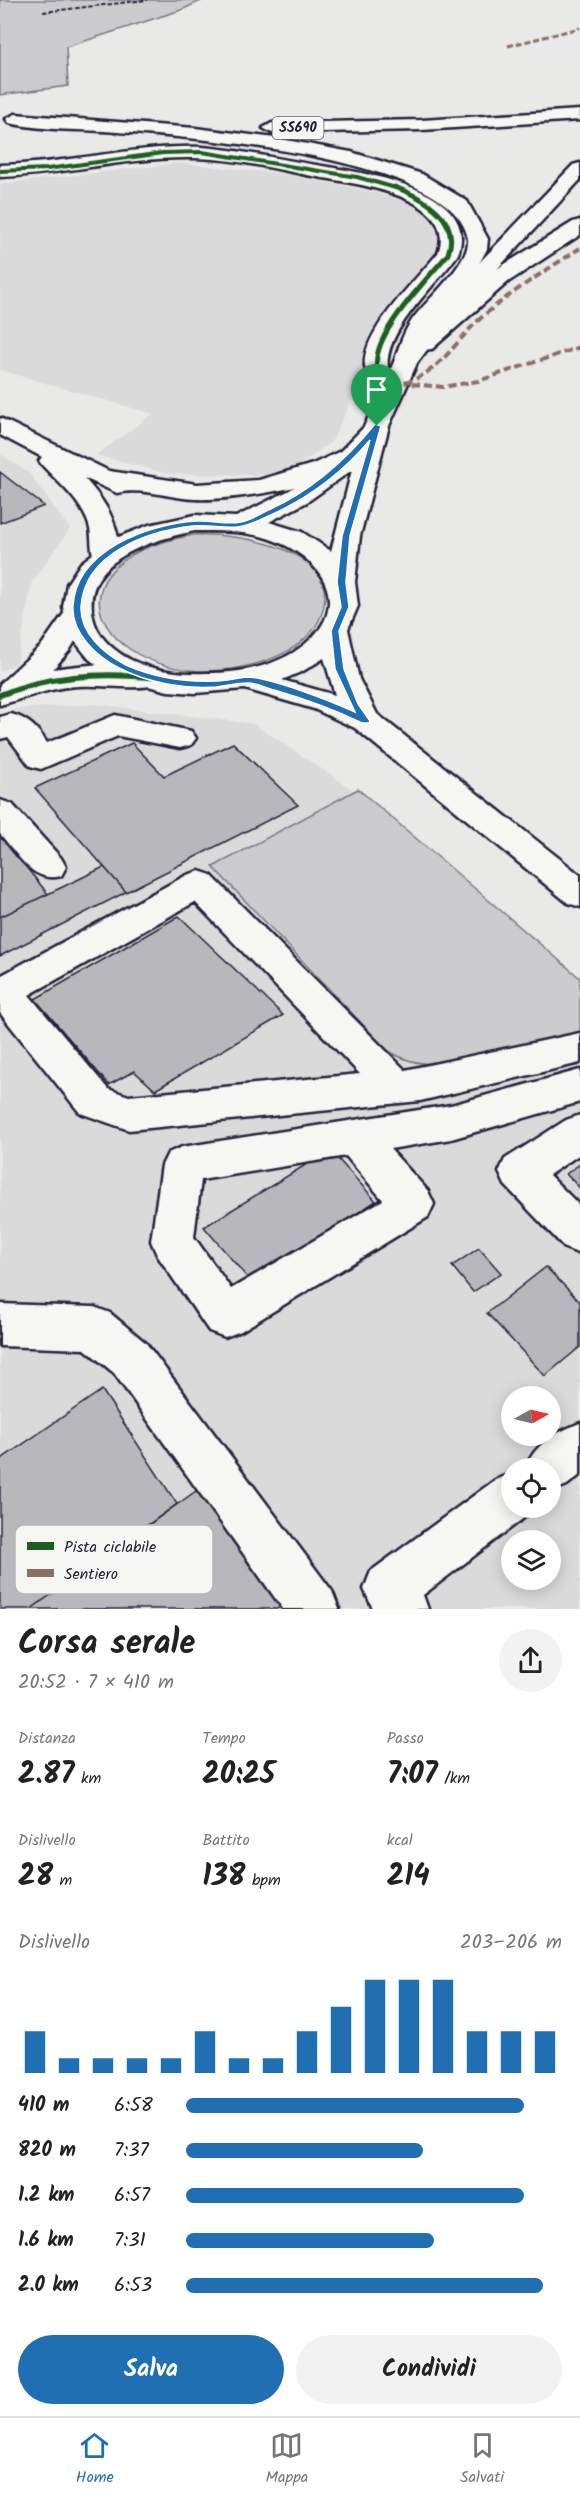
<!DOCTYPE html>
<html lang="it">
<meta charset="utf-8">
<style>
:root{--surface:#fff;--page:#f2f2f2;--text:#222;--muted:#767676;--line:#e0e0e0;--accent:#1f6fb2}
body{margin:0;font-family:Kalam,sans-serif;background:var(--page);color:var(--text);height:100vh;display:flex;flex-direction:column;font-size:22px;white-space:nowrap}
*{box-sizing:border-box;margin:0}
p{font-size:20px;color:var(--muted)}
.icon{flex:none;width:33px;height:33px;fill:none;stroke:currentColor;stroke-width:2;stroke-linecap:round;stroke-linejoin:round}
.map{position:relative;height:1609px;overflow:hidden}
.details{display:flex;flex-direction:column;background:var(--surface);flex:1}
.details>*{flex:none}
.needle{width:39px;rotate:82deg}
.controls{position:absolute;left:501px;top:1386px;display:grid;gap:12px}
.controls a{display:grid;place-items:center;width:60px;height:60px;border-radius:50%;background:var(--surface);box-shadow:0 3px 15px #0003;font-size:30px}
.pin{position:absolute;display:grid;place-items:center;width:51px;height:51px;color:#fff;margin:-62px -26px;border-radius:50% 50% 50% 0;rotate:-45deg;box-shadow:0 0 6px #0007}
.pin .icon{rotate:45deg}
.round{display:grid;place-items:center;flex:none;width:63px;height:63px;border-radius:32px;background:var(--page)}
.summary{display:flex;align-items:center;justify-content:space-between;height:102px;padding:0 18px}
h1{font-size:33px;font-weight:600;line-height:45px}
.figures{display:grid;grid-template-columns:repeat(3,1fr);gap:9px;height:102px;padding:6px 18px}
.figures div{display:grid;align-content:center}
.figures b{font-size:30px;font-weight:600}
.figures small{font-size:16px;font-weight:400}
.figures p{font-size:16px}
.chart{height:168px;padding:12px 18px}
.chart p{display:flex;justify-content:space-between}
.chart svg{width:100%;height:108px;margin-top:6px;stroke:var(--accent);stroke-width:6}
.action{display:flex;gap:12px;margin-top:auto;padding:12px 18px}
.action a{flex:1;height:69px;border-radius:36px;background:var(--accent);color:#fff;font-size:24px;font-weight:600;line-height:69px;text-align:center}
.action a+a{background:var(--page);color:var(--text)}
ul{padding:0 18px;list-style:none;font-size:20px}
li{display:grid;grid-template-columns:96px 72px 1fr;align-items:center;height:45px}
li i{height:15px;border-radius:8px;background:var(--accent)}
.tabs{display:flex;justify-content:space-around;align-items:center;height:84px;border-top:2px solid var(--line);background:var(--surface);font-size:16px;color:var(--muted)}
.tabs a{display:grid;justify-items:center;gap:3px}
.tabs .selected{color:var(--accent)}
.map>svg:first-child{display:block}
.built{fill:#dadada;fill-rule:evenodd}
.green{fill:#ccccce;stroke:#777784;stroke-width:1.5}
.building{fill:#b8b8bc;stroke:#22223b;stroke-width:1.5}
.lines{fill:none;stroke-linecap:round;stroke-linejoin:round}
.minor-casing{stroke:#22223b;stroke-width:5}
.major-casing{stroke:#22223b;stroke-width:5}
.highway-casing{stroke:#22223b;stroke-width:5}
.minor{fill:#f6f6f2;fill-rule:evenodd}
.major{fill:#f6f6f2;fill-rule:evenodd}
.highway{fill:#f6f6f2;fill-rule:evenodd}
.rail{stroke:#22223b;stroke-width:2;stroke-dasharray:4.5 2;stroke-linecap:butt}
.quiet-far1{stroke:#8d6e63;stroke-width:3;stroke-dasharray:6 3;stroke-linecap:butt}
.quiet{stroke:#8d6e63;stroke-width:4;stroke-dasharray:8 4;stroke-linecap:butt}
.cycleway-far2-casing{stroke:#f6f6f2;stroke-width:6}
.cycleway-far1-casing{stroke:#f6f6f2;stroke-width:8}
.cycleway-casing{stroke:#f6f6f2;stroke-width:9}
.cycleway-far2{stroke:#1b5e20;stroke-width:4}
.cycleway-far1{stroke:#1b5e20;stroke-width:5}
.cycleway{stroke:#1b5e20;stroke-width:6}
.route{fill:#1f6fb2;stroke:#fff;stroke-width:1.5;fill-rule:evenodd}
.labels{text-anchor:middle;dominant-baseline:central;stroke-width:4.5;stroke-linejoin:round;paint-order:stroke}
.shield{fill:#f6f6f2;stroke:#626272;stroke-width:1.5}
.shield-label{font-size:14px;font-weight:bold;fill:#22223b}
.key{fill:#f6f6f2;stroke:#b6b6bb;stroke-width:1.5}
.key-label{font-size:16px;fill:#22223b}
</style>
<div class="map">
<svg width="580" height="1609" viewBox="0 0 580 1609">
<rect width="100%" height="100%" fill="#e9e9e7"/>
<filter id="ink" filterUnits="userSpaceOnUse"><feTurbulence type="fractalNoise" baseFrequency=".0167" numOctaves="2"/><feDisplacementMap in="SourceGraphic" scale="12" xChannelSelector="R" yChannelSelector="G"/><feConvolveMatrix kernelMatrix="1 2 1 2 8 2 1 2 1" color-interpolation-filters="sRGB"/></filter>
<g filter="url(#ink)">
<path class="built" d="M 180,163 L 276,173 L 356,188 L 411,202 L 447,226 L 448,253 L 376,349 L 332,441 L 286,475 L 168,474 L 96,455 L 153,414 L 0,370 L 0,184 Z
M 0,454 L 29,473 L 70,529 L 32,582 L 17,663 L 0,671 Z
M 95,704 L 254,724 L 353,790 L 580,986 L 580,1609 L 0,1609 L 0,716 L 15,709 ZM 512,1396 L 550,1396 L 550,1436 L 512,1436 ZM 512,1468 L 550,1468 L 550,1508 L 512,1508 ZM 512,1540 L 550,1540 L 550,1580 L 512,1580 Z"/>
<path class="green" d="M 0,0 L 203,0 L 181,10 L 66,47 L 68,86 L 0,95 Z
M 194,535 C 238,533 346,548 321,616 C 312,640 285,655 262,662 C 118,707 16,565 194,535 Z
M 358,789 L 580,978 L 580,1035 L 434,1064 C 417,1064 401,1059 387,1050 L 213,867 Z"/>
<path class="building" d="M 0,472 L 44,506 L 0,523 Z
M 132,743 L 164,776 L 233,743 L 298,805 L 126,892 L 35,788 Z
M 0,835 L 48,894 L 0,917 Z
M 104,867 L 126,892 L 0,956 L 0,917 Z
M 179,916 L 283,1015 L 155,1090 L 134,1071 L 109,1085 L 35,999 Z
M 330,1150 L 376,1201 L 252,1283 L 204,1227 Z
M 580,1164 L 580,1188 L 566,1174 Z
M 479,1248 L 501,1273 L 473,1292 L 452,1266 Z
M 546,1267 L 580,1302 L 580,1347 L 545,1376 L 487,1313 Z
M 102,1390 L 177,1504 L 31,1609 L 0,1609 L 0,1460 Z
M 203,1486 L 281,1606 L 277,1609 L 31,1609 Z"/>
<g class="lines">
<defs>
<path id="minor" d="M 202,147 C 241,150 278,159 316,165 C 358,172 482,188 458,254 C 438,284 383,330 388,369 L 405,386 L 401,391 L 385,391 C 377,385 366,377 365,366 C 361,332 418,278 438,253 C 460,194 348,183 312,176 C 270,168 228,157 186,158 C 123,158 62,175 0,177 L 0,165 C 68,164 134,145 202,147 Z
M 0,418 L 109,471 L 197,484 L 259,480 L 313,464 L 345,449 L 354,446 L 363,449 L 367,454 C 345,485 232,501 195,499 C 170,498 140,487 117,493 L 84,478 C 105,501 119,523 120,555 L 116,561 L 106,563 L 96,561 C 89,551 93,537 89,525 C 81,501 60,484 43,466 L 39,461 L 42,457 L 0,435 Z
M 77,606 L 87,609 L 91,615 L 69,651 L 53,669 C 87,664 127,661 161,670 L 165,677 L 161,684 C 135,691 104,684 77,686 C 49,688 26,698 0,705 L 0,684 L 41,646 L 67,609 Z
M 11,714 C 29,719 37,728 47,743 L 115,715 L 191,731 L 196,738 L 191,745 L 180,748 L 118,736 L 41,769 L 30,766 L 8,737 L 0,739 L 0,717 Z
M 0,800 L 12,804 L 61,858 L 66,867 L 61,876 C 33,884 17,853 0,834 Z
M 199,871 L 211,875 L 405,1070 L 580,1033 L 580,1063 L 420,1101 L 129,1130 L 80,1113 L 0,1013 L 0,976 L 187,875 ZM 195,902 L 360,1074 L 129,1096 L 108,1089 L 29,995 Z
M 580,1070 L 580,1102 L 451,1139 L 390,1149 L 428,1191 L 434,1204 L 428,1217 L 241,1331 L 225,1337 L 209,1331 L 157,1255 L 151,1241 L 162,1165 L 168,1153 L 182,1147 L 451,1105 ZM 346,1156 L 383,1200 L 231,1289 L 194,1237 L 201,1180 Z
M 580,1115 L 580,1154 L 549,1175 L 580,1206 L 580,1254 L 565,1248 L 505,1185 L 499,1172 L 505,1159 L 566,1120 Z
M 0,1304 L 94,1307 L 110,1313 L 146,1343 L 332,1591 L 339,1609 L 283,1609 L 114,1373 L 85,1349 L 0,1346 Z
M 580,1423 L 580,1475 L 567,1485 L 550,1492 L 550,1468 L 526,1468 C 534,1444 557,1432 580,1423 Z
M 512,1473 L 512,1508 L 532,1508 L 529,1514 L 423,1595 L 428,1609 L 373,1609 L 364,1589 L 371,1571 L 495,1480 Z"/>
<path id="major" d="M 580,163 L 580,180 L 448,322 L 417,363 L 389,426 L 360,536 L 355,582 L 358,606 L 348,629 L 359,679 L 377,714 L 580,875 L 580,907 L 568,903 L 355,728 L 314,709 L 245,689 L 195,693 L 168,691 L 132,682 L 108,673 L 89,659 L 69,634 L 63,607 L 67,584 L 81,563 L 111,540 L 149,525 L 195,515 L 236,517 L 288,491 L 323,469 L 364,427 L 394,362 L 432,312 L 573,165 ZM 352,470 L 331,551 L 302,532 L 269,522 L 307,502 ZM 195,531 C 219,531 244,531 267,538 C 327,557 357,612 294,652 C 268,668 237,673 206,673 C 181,674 154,671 131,660 C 114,651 97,637 93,617 C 81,559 152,540 195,531 ZM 324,658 L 335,695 L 282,680 L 303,671 Z"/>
<path id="highway" d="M 580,110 L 580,120 L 422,130 L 272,133 L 263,128 L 272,123 L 422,120 Z
M 15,114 L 195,128 L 275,138 L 351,152 L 422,174 L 467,201 L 488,239 L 487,249 L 475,271 L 430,327 L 492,272 L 573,222 L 580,220 L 580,235 L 508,282 L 432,349 L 421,350 L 414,367 L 398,367 L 394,362 C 399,347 403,333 412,320 C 425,301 471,263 468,239 C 456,156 186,137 117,132 C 82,129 43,131 9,123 L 6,119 Z"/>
</defs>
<use href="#minor" class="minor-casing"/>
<use href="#major" class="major-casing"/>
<use href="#highway" class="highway-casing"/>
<use href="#minor" class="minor"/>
<use href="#major" class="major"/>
<use href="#highway" class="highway"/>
<path class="rail" d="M 43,12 L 147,0"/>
<path class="quiet-far1" d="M 508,46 L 580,28"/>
<path class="quiet" d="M 412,384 L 443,387 L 478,381 L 580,347
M 393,386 C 439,377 450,346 482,317 C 512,291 547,270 580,248"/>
<defs>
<path id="cycleway-far2" d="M 0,171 L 47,169 L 163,153 L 202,152 L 357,177 L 399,189"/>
<path id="cycleway-far1" d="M 393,386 L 378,372 C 366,339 428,279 448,254 C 461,218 424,198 395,187"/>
<path id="cycleway" d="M 0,695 C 49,675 98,673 150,677"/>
</defs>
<use href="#cycleway-far2" class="cycleway-far2-casing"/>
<use href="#cycleway-far1" class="cycleway-far1-casing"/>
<use href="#cycleway" class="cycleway-casing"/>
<use href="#cycleway-far2" class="cycleway-far2"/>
<use href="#cycleway-far1" class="cycleway-far1"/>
<use href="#cycleway" class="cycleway"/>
</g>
</g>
<path class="route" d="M 375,424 L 381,426 L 350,536 L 346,582 L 349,607 L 339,631 L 344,669 L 358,704 L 370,721 L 369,723 L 362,723 C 333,709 305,699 274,690 C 266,688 256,683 248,683 C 237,683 226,686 216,687 C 184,689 148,683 119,668 C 97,657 71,633 73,606 C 76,550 148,524 196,521 C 211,520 227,525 241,522 C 250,520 259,515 266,511 C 310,492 345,461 375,424 ZM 370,440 L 342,536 L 337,582 L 341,607 L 331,631 L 335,669 L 355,712 C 333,702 270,677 247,677 C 236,678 225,681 215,681 C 185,682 153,677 126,665 C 104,654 80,633 81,607 C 84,553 148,531 193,526 C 210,524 228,530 243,526 C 253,524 264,518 273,514 C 310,497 344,471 370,440 Z"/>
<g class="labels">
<rect class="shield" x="272.5" y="117" width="51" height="22" rx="4.5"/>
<g class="shield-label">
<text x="298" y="128">SS690</text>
</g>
</g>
<rect x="15" y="1525" width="198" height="69" rx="9" class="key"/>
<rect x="27" y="1542" width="27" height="8" fill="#1b5e20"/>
<rect x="27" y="1569" width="27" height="8" fill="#8d6e63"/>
<g class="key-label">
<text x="64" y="1552">Pista ciclabile</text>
<text x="64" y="1579">Sentiero</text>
</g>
</svg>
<div class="controls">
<a><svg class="needle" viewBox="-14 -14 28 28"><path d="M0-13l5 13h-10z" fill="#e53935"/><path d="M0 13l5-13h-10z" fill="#767676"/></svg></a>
<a><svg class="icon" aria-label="locate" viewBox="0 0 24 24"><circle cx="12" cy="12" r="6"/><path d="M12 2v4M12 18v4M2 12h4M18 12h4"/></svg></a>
<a><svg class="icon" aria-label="layers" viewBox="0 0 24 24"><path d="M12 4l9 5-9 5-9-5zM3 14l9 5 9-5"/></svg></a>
</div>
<div class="pin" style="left:377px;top:426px;background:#1e9e55"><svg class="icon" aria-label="arrive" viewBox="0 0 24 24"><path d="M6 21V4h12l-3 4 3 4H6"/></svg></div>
</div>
<section class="details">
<div class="summary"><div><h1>Corsa serale</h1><p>20:52 · 7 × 410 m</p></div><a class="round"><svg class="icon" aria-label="share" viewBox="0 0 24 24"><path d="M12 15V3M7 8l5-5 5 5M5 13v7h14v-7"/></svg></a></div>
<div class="figures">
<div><p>Distanza</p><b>2.87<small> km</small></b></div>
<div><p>Tempo</p><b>20:25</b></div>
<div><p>Passo</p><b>7:07<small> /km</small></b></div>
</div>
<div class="figures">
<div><p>Dislivello</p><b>28<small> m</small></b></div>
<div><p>Battito</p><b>138<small> bpm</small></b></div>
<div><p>kcal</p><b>214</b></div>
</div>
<div class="chart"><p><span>Dislivello</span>203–206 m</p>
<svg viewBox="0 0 160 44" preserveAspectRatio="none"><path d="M5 44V27M15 44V38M25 44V38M35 44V38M45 44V38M55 44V27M65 44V38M75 44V38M85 44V27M95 44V17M105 44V6M115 44V6M125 44V6M135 44V27M145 44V27M155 44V27"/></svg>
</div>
<ul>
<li><b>410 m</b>6:58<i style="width:90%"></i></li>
<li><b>820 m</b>7:37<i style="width:63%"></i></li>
<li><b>1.2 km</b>6:57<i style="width:90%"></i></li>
<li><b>1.6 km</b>7:31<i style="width:66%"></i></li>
<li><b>2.0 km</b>6:53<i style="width:95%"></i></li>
</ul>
<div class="action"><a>Salva</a><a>Condividi</a></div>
</section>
<nav class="tabs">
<a class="selected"><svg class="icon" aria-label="home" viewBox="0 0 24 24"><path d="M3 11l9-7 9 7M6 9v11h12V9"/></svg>Home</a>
<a><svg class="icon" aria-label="map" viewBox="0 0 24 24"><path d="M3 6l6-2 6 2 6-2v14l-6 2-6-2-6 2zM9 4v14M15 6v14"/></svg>Mappa</a>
<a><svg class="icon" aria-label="saved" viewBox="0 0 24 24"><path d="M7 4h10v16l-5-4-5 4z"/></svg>Salvati</a>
</nav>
